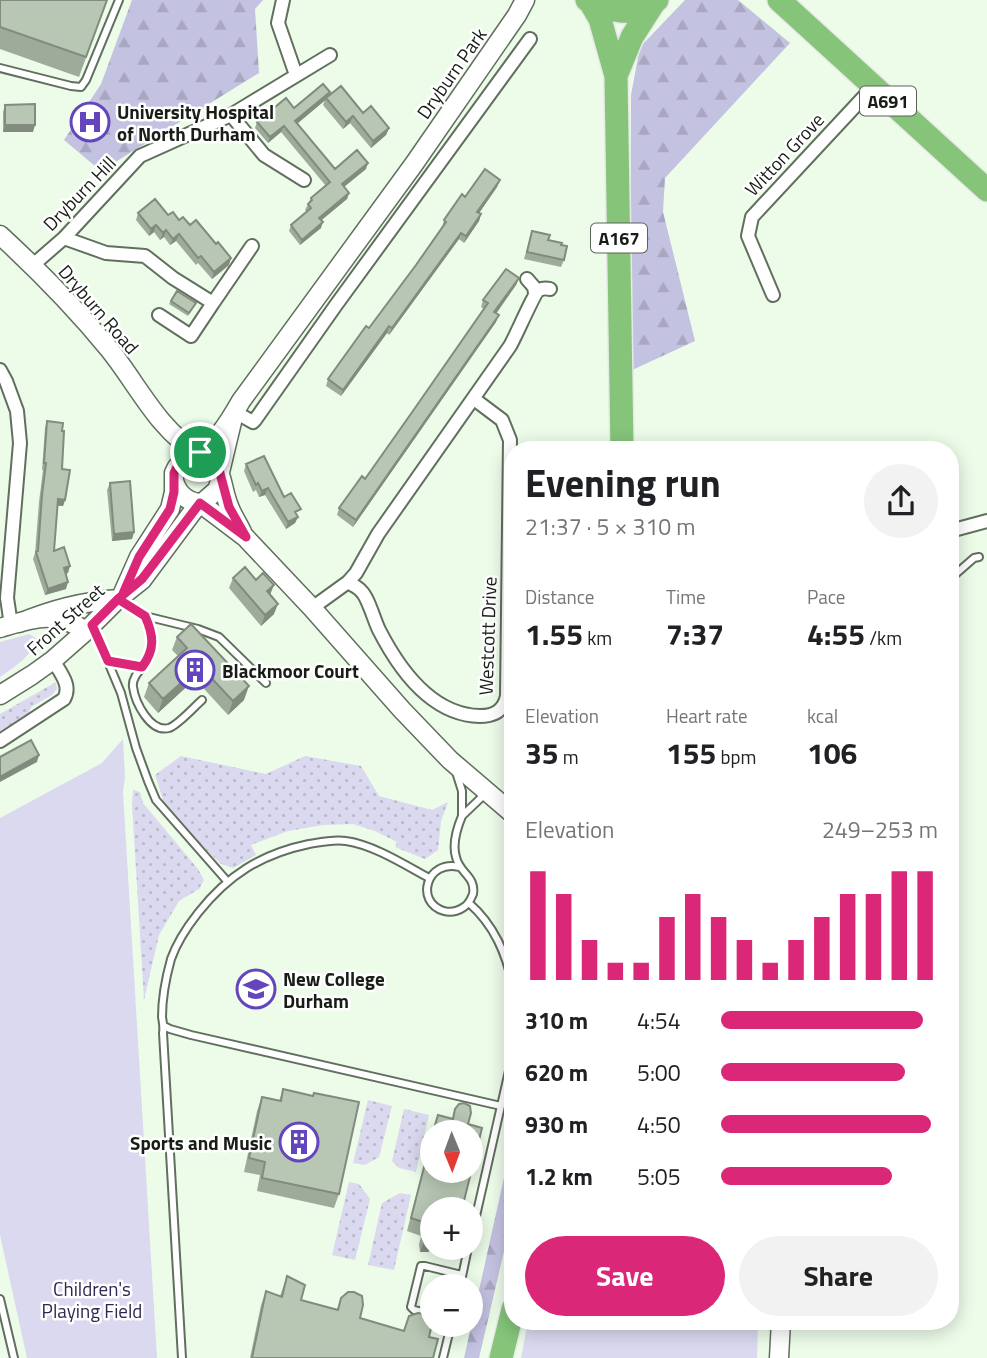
<!DOCTYPE html>
<meta charset="utf-8">
<style>
:root{--surface:#fff;--page:#f2f2f2;--text:#202124;--muted:#757577;--accent:#db2777}
body{margin:0;font-family:"Titillium Web",sans-serif;background:var(--page);color:var(--text);height:100vh;display:flex;flex-direction:column;font-size:26px;white-space:nowrap}
*{box-sizing:border-box;margin:0}
p{font-size:23px;color:var(--muted)}
.icon{flex:none;width:38px;height:38px;fill:none;stroke:currentColor;stroke-width:2;stroke-linecap:round;stroke-linejoin:round}
.map{position:relative;flex:1;overflow:hidden}
.sheet{position:absolute;left:504px;top:441px;width:455px;height:889px;display:flex;flex-direction:column;background:var(--surface);border-radius:28px;box-shadow:0 4px 18px #0003}
.sheet>*{flex:none}
.needle{width:46px;rotate:179deg}
.tools{position:absolute;left:420px;top:1120px;display:grid;gap:14px}
.tools a{display:grid;place-items:center;width:63px;height:63px;border-radius:50%;background:var(--surface);box-shadow:0 4px 18px #0003;font-size:35px}
.pin{position:absolute;display:grid;place-items:center;width:60px;height:60px;color:#fff;margin:-30px;border:4px solid #fff;border-radius:50%;box-shadow:0 2px 7px #0007}
.round{display:grid;place-items:center;flex:none;width:74px;height:74px;border-radius:37px;background:var(--page)}
.summary{display:flex;align-items:center;justify-content:space-between;height:119px;padding:0 21px}
h1{font-size:38px;font-weight:700;line-height:52px}
.stats{display:grid;grid-template-columns:repeat(3,1fr);gap:10px;height:119px;padding:7px 21px}
.stats div{display:grid;align-content:center}
.stats b{font-size:30px;font-weight:700}
.stats small{font-size:19px;font-weight:400}
.stats p{font-size:19px}
.chart{height:196px;padding:14px 21px}
.chart p{display:flex;justify-content:space-between}
.chart svg{width:100%;height:126px;margin-top:7px;stroke:var(--accent);stroke-width:6}
.cta{display:flex;gap:14px;margin-top:auto;padding:14px 21px}
.cta a{flex:1;height:80px;border-radius:42px;background:var(--accent);color:#fff;font-size:28px;font-weight:700;line-height:80px;text-align:center}
.cta a+a{background:var(--page);color:var(--text)}
ul{padding:0 21px;list-style:none;font-size:23px}
li{display:grid;grid-template-columns:112px 84px 1fr;align-items:center;height:52px}
li i{height:18px;border-radius:9px;background:var(--accent)}
.map>svg:first-child{display:block}
.grass{fill:url(#grass-dots)}
.forest{fill:url(#forest-firs)}
.park{fill:#dad9ef}
.lines{fill:none;stroke-linecap:round;stroke-linejoin:round}
.lane-casing{stroke:#616f5e;stroke-width:10}
.street-casing{stroke:#616f5e;stroke-width:16}
.secondary-casing{stroke:#616f5e;stroke-width:21}
.highway-casing{stroke:#e8e8e8;stroke-width:26}
.lane{stroke:#fff;stroke-width:6}
.street{stroke:#fff;stroke-width:12}
.secondary{stroke:#fff;stroke-width:18}
.highway{stroke:#85c479;stroke-width:23}
.wall{fill:#9eab9b;fill-rule:evenodd}
.shaded-wall{fill:#818b7e}
.building{fill:#b8c7b4;stroke:#818b7e;stroke-width:2}
.route-casing{stroke:#fff;stroke-width:14}
.route{stroke:#db2777;stroke-width:9}
.labels{text-anchor:middle;dominant-baseline:central;stroke-width:5;stroke-linejoin:round;paint-order:stroke}
.shield{fill:#fff;stroke:#5d615c;stroke-width:2}
.shield-label{font-size:18px;font-weight:bold;fill:#181d16}
.street-label{font-size:19px;fill:#181d16;stroke:#fff}
.poi-label{font-size:19px;font-weight:bold;fill:#181d16;stroke:#fff;text-anchor:start}
.park-label{font-size:19px;fill:#2f2852;stroke:#fff}
</style>
<div class="map">
<svg width="987" height="1358" viewBox="0 0 987 1358">
<defs>
<pattern id="grass-dots" width="8" height="8" patternUnits="userSpaceOnUse" patternTransform="scale(1.75)"><rect width="8" height="8" fill="#dad9ef"/><path d="M2 2h.1M6 6h.1" fill="none" stroke="#babacc" stroke-width="1.8" stroke-linecap="round"/></pattern>
<pattern id="forest-firs" width="22" height="20" patternUnits="userSpaceOnUse" patternTransform="scale(1.75)"><rect width="22" height="20" fill="#c4c2e1"/><path d="M5 1l3.5 6h-7zM16 11l3.5 6h-7z" fill="#a8a6c0"/></pattern>
</defs>
<rect width="100%" height="100%" fill="#ecfce9"/>
<path class="grass" d="M 56,682 L 57,689 L 52,695 L 31,707 L 28,715 L 0,731 L 0,714 Z
M 181,756 L 266,774 L 305,756 L 361,766 L 379,796 L 432,810 L 448,802 L 441,821 L 438,850 L 425,859 L 395,847 L 397,842 L 375,831 L 353,824 L 323,825 L 288,831 L 251,845 L 256,855 L 233,868 L 221,864 L 190,834 L 164,803 L 155,775 Z
M 133,790 L 140,792 L 143,803 L 198,869 L 204,880 L 199,889 L 179,901 L 159,935 L 144,1000 L 132,804 Z
M 368,1100 L 392,1106 L 379,1157 L 365,1165 L 353,1163 Z
M 404,1109 L 429,1115 L 416,1172 L 399,1168 L 392,1161 Z
M 349,1182 L 359,1184 L 370,1199 L 355,1260 L 332,1255 Z
M 400,1193 L 411,1195 L 394,1270 L 368,1265 L 382,1203 Z"/>
<path class="forest" d="M 132,0 L 263,0 L 255,9 L 259,73 L 101,171 L 64,140 L 101,84 Z
M 685,0 L 738,0 L 790,43 L 665,178 L 663,212 L 695,341 L 630,371 L 631,95 L 640,47 Z
M 513,1137 L 513,1213 L 479,1358 L 464,1358 Z"/>
<path class="park" d="M 29,634 L 36,638 C 33,656 14,667 0,677 L 0,642 Z
M 123,739 L 125,777 L 123,792 L 157,1358 L 27,1358 L 0,1235 L 0,818 L 102,763 Z
M 528,1321 L 758,1321 L 757,1358 L 521,1358 Z"/>
<g class="lines">
<defs>
<path id="lane" d="M 0,68 L 71,86 L 81,87 L 86,80 L 119,0
M 950,579 L 974,558 L 979,557
M 119,600 L 145,616 L 198,629 L 219,637 L 266,683
M 145,616 C 150,626 155,643 151,654 C 148,665 131,674 133,687 C 135,702 150,733 169,728 C 178,725 194,707 202,700
M 93,626 L 121,693 L 136,748 L 148,781 L 156,800 L 227,881
M 108,661 L 142,668
M 456,772 L 462,791 L 462,816 L 485,794
M 459,867 C 427,859 414,902 444,911 C 451,913 458,911 464,907 C 469,904 471,899 473,894 C 476,876 459,873 456,857 C 452,844 457,828 462,816
M 469,903 C 494,925 506,953 513,986
M 164,1026 L 170,1029 L 191,1035 L 501,1106
M 471,1238 L 513,1053
M 460,1286 L 468,1248
M 0,1299 L 14,1358
M 432,1314 L 414,1310 L 411,1307 L 421,1266 L 425,1266 L 462,1275
M 182,1358 L 163,1033 C 164,1027 163,1023 162,1017 C 162,998 166,977 171,959 C 177,942 187,927 198,913 C 228,875 261,854 309,844 C 321,842 334,839 346,841 C 374,845 405,865 429,878
M 443,1358 L 451,1325"/>
<path id="street" d="M 283,0 L 278,23 L 296,75
M 231,115 L 264,155 L 304,180
M 64,238 L 106,253 L 145,256 L 173,278 L 213,303 L 191,336 L 159,315
M 33,265 L 64,238 L 140,156 L 231,115 L 330,55
M 527,279 L 534,287 L 535,293
M 773,295 L 748,236 L 752,217 L 873,87
M 213,303 L 252,246
M 0,370 L 6,381 L 17,411 L 20,443 L 7,598 L 11,625
M 235,412 L 253,422 L 255,420 L 336,305 L 530,39
M 950,531 L 987,521
M 348,582 C 352,585 358,587 361,591 C 368,597 374,620 379,630 C 399,669 432,715 480,716 C 495,716 504,710 507,696 L 510,440 L 502,420 L 474,399
M 312,608 L 348,582 L 356,573 L 378,534 L 510,346 C 516,336 534,293 539,290 C 543,288 545,288 550,289
M 0,741 L 64,699 C 72,685 60,673 53,660"/>
<path id="secondary" d="M 0,235 C 38,270 77,310 109,349 C 136,382 159,431 197,452
M 200,452 C 216,444 232,417 241,401 L 414,164 L 517,15 L 525,0
M 220,472 L 232,422
M 174,481 C 178,494 187,502 200,503 L 245,537 L 312,608 L 402,710 L 450,760 L 513,814
M 123,593 L 139,557 L 170,509 L 174,492 L 174,473 L 177,467 L 188,455 L 200,452 C 224,461 220,485 229,506 C 232,515 238,523 242,532
M 19,623 C 54,609 80,602 118,599
M 0,628 C 34,618 54,610 86,631
M 0,695 L 32,675 L 53,660 L 86,631 L 118,599 L 142,580 L 194,510 L 217,490 L 221,478
M 779,1358 L 781,1321"/>
<path id="highway" d="M 587,0 C 609,12 636,18 657,0
M 779,0 L 987,190
M 590,2 L 600,19 L 616,76 L 622,450
M 616,76 L 632,37 L 653,4
M 501,1358 L 513,1309"/>
</defs>
<use href="#lane" class="lane-casing"/>
<use href="#street" class="street-casing"/>
<use href="#secondary" class="secondary-casing"/>
<use href="#highway" class="highway-casing"/>
<use href="#lane" class="lane"/>
<use href="#street" class="street"/>
<use href="#secondary" class="secondary"/>
<use href="#highway" class="highway"/>
</g>
<path class="wall" d="M 0,0 L 107,0 L 79,77 L 0,49 Z
M 329,96 L 363,113 L 389,128 L 386,135 L 371,148 L 350,123 L 343,129 L 323,105 L 325,100 L 297,124 L 335,169 L 366,169 L 344,187 L 349,193 L 347,199 L 321,220 L 321,228 L 300,245 L 289,231 L 291,225 L 307,212 L 305,210 L 311,198 L 326,186 L 281,132 L 268,143 L 255,128 L 257,122 Z
M 5,105 L 33,132 L 3,132 L 3,112 Z
M 500,180 L 497,187 L 479,213 L 481,214 L 479,221 L 464,243 L 459,239 L 389,335 L 387,333 L 341,396 L 326,386 L 328,379 L 369,328 L 416,265 L 442,228 L 444,220 L 465,197 Z
M 138,213 L 168,215 L 190,225 L 229,265 L 212,279 L 198,263 L 196,265 L 176,241 L 170,245 L 164,237 L 160,240 L 154,232 L 149,236 L 136,220 Z
M 532,231 L 548,240 L 561,245 L 564,260 L 561,267 L 524,259 Z
M 519,278 L 516,285 L 496,314 L 496,322 L 353,527 L 337,515 L 339,508 L 365,479 L 484,309 L 481,307 L 483,300 Z
M 171,301 L 196,303 L 188,316 L 169,304 Z
M 47,421 L 62,469 L 65,500 L 63,506 L 57,506 L 54,551 L 68,573 L 66,574 L 66,589 L 45,595 L 33,559 L 35,553 L 39,502 L 43,470 L 42,470 L 45,428 Z
M 246,464 L 284,497 L 298,516 L 295,523 L 286,529 L 265,495 L 259,497 L 256,490 L 253,492 L 244,471 Z
M 110,483 L 134,532 L 132,539 L 112,541 L 107,490 Z
M 233,578 L 256,580 L 270,595 L 274,614 L 261,626 L 229,588 Z
M 177,637 L 244,700 L 228,715 L 195,679 L 158,713 L 144,697 L 149,683 L 178,656 L 172,650 Z
M 283,1089 L 339,1194 L 334,1208 L 257,1191 L 260,1175 L 244,1172 L 257,1111 L 262,1097 L 279,1101 Z
M 464,1103 L 470,1106 L 471,1113 L 468,1124 L 482,1128 L 462,1209 L 432,1209 L 432,1247 L 431,1250 L 428,1252 L 420,1252 L 419,1245 L 421,1236 L 407,1231 L 433,1129 L 438,1115 L 452,1119 L 455,1109 L 459,1104 ZM 432,1132 L 471,1132 L 471,1171 L 432,1171 Z
M 287,1276 L 301,1300 L 337,1309 L 341,1298 L 360,1318 L 403,1331 L 409,1316 L 429,1337 L 433,1358 L 250,1358 L 261,1305 L 266,1291 L 280,1296 Z"/>
<path class="shaded-wall" d="M 330,92 L 328,98 L 293,127 L 295,121 Z
M 353,116 L 350,123 L 343,129 L 346,122 Z
M 5,125 L 35,125 L 33,132 L 3,132 Z
M 284,126 L 281,132 L 268,143 L 270,137 Z
M 389,128 L 386,135 L 371,148 L 373,141 Z
M 368,163 L 366,169 L 340,190 L 342,184 Z
M 500,180 L 497,187 L 475,219 L 477,212 Z
M 349,193 L 347,199 L 317,224 L 319,218 Z
M 481,214 L 479,221 L 464,243 L 466,236 Z
M 323,222 L 321,228 L 300,245 L 302,240 Z
M 156,225 L 154,232 L 149,236 L 151,229 Z
M 166,230 L 164,237 L 160,240 L 163,233 Z
M 461,233 L 459,239 L 389,335 L 392,328 Z
M 179,234 L 176,241 L 170,245 L 173,239 Z
M 231,258 L 229,265 L 212,279 L 214,272 Z
M 519,278 L 516,285 L 492,319 L 494,312 Z
M 499,315 L 496,322 L 353,527 L 356,520 Z
M 389,326 L 387,333 L 341,396 L 343,390 Z
M 268,488 L 265,495 L 259,497 L 262,491 Z
M 58,499 L 65,500 L 63,506 L 55,505 Z
M 298,517 L 295,523 L 286,529 L 288,522 Z
M 134,532 L 132,539 L 112,541 L 114,534 Z
M 70,566 L 68,573 L 62,575 L 64,568 Z
M 68,582 L 66,589 L 45,595 L 48,589 Z
M 274,585 L 270,595 L 267,591 Z
M 278,604 L 274,614 L 261,626 L 265,615 Z
M 200,666 L 195,679 L 158,713 L 163,699 Z
M 249,686 L 244,700 L 228,715 L 233,701 Z
M 39,755 L 37,762 L 0,782 L 0,777 Z
M 425,1239 L 432,1239 L 431,1250 L 428,1252 L 420,1252 Z"/>
<path class="building" d="M 0,0 L 107,0 L 86,57 L 0,27 Z
M 323,84 L 330,92 L 295,121 L 335,169 L 357,150 L 368,163 L 342,184 L 349,193 L 319,218 L 323,222 L 302,240 L 291,225 L 311,208 L 308,204 L 312,200 L 311,198 L 330,182 L 284,126 L 270,137 L 257,122 L 286,98 L 294,108 Z
M 341,86 L 363,113 L 371,106 L 389,128 L 373,141 L 353,116 L 346,122 L 326,98 Z
M 35,104 L 35,125 L 5,125 L 5,105 Z
M 485,169 L 500,180 L 477,212 L 481,214 L 466,236 L 461,233 L 392,328 L 389,326 L 343,390 L 328,379 L 366,326 L 369,328 L 416,265 L 446,222 L 444,220 L 462,194 L 465,197 Z
M 155,199 L 168,215 L 173,212 L 179,220 L 183,217 L 190,225 L 196,220 L 216,244 L 218,242 L 231,258 L 214,272 L 201,256 L 198,258 L 179,234 L 173,239 L 166,230 L 163,233 L 156,225 L 151,229 L 138,213 Z
M 532,231 L 550,235 L 548,240 L 562,243 L 561,245 L 567,246 L 564,260 L 527,252 Z
M 506,269 L 519,278 L 494,312 L 499,315 L 356,520 L 339,508 L 362,476 L 365,479 L 415,408 L 488,303 L 483,300 Z
M 177,291 L 196,303 L 189,313 L 171,301 Z
M 47,421 L 63,423 L 62,431 L 64,431 L 62,469 L 70,470 L 65,500 L 58,499 L 54,551 L 64,547 L 70,566 L 64,568 L 68,582 L 48,589 L 36,552 L 38,551 L 42,495 L 46,463 L 44,463 Z
M 264,456 L 284,497 L 291,493 L 301,509 L 295,512 L 298,517 L 288,522 L 268,488 L 262,491 L 258,483 L 256,485 L 246,464 Z
M 130,481 L 134,532 L 114,534 L 110,483 Z
M 245,567 L 256,580 L 263,573 L 274,585 L 267,591 L 278,604 L 265,615 L 233,578 Z
M 191,624 L 249,686 L 233,701 L 200,666 L 163,699 L 149,683 L 187,648 L 177,637 Z
M 31,740 L 39,755 L 0,777 L 0,757 Z
M 283,1089 L 313,1096 L 314,1093 L 359,1102 L 339,1194 L 262,1178 L 265,1162 L 249,1158 L 262,1097 L 281,1101 Z
M 464,1103 L 470,1106 L 471,1113 L 468,1124 L 482,1128 L 462,1209 L 432,1209 L 432,1239 L 425,1239 L 424,1232 L 426,1223 L 411,1218 L 432,1136 L 432,1171 L 471,1171 L 471,1132 L 433,1132 L 438,1115 L 453,1119 L 455,1109 L 459,1104 Z
M 287,1276 L 305,1285 L 301,1300 L 338,1310 L 341,1298 L 348,1292 L 354,1292 L 362,1296 L 363,1305 L 360,1318 L 404,1331 L 409,1316 L 418,1313 L 424,1314 L 432,1324 L 429,1337 L 438,1339 L 433,1358 L 252,1358 L 266,1291 L 282,1297 Z"/>
<g class="lines">
<defs>
<path id="route" d="M 200,452 L 188,455 L 177,467 L 174,473 L 174,492 L 170,509 L 139,557 L 122,596 L 118,599 L 92,625 L 108,661 L 142,667 C 155,650 154,636 145,616 L 118,599 L 142,579 L 200,503 L 246,537 L 229,507 L 218,466 L 208,456 L 200,452"/>
</defs>
<use href="#route" class="route-casing"/>
<use href="#route" class="route"/>
</g>
<defs>
<symbol id="hospital-ring" viewBox="-11 -11 22 22"><circle r="9.5" fill="#fff" stroke="#6346be" stroke-width="1.5"/><path d="M-5-5h3v3.5h4V-5h3V5h-3V1.5h-4V5h-3Z" fill="#6346be"/></symbol>
<symbol id="building-ring" viewBox="-11 -11 22 22"><circle r="9.5" fill="#fff" stroke="#6346be" stroke-width="1.5"/><path d="M-4-6H4V6H1V3H-1V6H-4ZM-2.5-4.3h1.7v1.8h-1.7ZM.8-4.3h1.7v1.8H.8ZM-2.5-1h1.7V.8h-1.7ZM.8-1h1.7V.8H.8Z" fill="#6346be"/></symbol>
<symbol id="university-ring" viewBox="-11 -11 22 22"><circle r="9.5" fill="#fff" stroke="#6346be" stroke-width="1.5"/><path d="M0-5L7-2L0 1L-7-2ZM-4 1L0 2.5L4 1V4Q0 6-4 4Z" fill="#6346be"/></symbol>
</defs>
<g fill-rule="evenodd">
<use href="#hospital-ring" x="68" y="100" width="44" height="44"/>
<use href="#building-ring" x="173" y="648" width="44" height="44"/>
<use href="#university-ring" x="234" y="967" width="44" height="44"/>
<use href="#building-ring" x="277" y="1120" width="44" height="44"/>
</g>
<g class="labels">
<g class="shield">
<rect x="860" y="86.5" width="56" height="29" rx="5"/>
<rect x="591" y="223.5" width="56" height="29" rx="5"/>
</g>
<g class="shield-label">
<text x="888" y="101">A691</text>
<text x="619" y="238">A167</text>
</g>
<g class="street-label">
<text transform="translate(451 73) rotate(-55)">Dryburn Park</text>
<text transform="translate(784 154) rotate(-47)">Witton Grove</text>
<text transform="translate(79 193) rotate(-46)">Dryburn Hill</text>
<text transform="translate(99 309) rotate(49)">Dryburn Road</text>
<text transform="translate(65 619) rotate(-42)">Front Street</text>
<text transform="translate(487 636) rotate(-88)">Westcott Drive</text>
</g>
<g class="poi-label">
<text x="117" y="111">University Hospital<tspan x="117" dy="22">of North Durham</tspan></text>
<text x="222" y="670">Blackmoor Court</text>
<text x="283" y="978">New College<tspan x="283" dy="22">Durham</tspan></text>
<text x="272" y="1142" text-anchor="end">Sports and Music</text>
</g>
<g class="park-label">
<text x="92" y="1288">Children's<tspan x="92" dy="22">Playing Field</tspan></text>
</g>
</g>
</svg>
<div class="tools">
<a><svg class="needle" viewBox="-14 -14 28 28"><path d="M0-13l5 13h-10z" fill="#e53935"/><path d="M0 13l5-13h-10z" fill="#757577"/></svg></a>
<a>+</a>
<a>−</a>
</div>
<div class="pin" style="left:200px;top:452px;background:#1e9e55"><svg class="icon" aria-label="arrive" viewBox="0 0 24 24"><path d="M6 21V4h12l-3 4 3 4H6"/></svg></div>
<section class="sheet">
<div class="summary"><div><h1>Evening run</h1><p>21:37 · 5 × 310 m</p></div><a class="round"><svg class="icon" aria-label="share" viewBox="0 0 24 24"><path d="M12 15V3M7 8l5-5 5 5M5 13v7h14v-7"/></svg></a></div>
<div class="stats">
<div><p>Distance</p><b>1.55<small> km</small></b></div>
<div><p>Time</p><b>7:37</b></div>
<div><p>Pace</p><b>4:55<small> /km</small></b></div>
</div>
<div class="stats">
<div><p>Elevation</p><b>35<small> m</small></b></div>
<div><p>Heart rate</p><b>155<small> bpm</small></b></div>
<div><p>kcal</p><b>106</b></div>
</div>
<div class="chart"><p><span>Elevation</span>249–253 m</p>
<svg viewBox="0 0 160 44" preserveAspectRatio="none"><path d="M5 44V6M15 44V14M25 44V30M35 44V38M45 44V38M55 44V22M65 44V14M75 44V22M85 44V30M95 44V38M105 44V30M115 44V22M125 44V14M135 44V14M145 44V6M155 44V6"/></svg>
</div>
<ul>
<li><b>310 m</b>4:54<i style="width:93%"></i></li>
<li><b>620 m</b>5:00<i style="width:85%"></i></li>
<li><b>930 m</b>4:50<i style="width:97%"></i></li>
<li><b>1.2 km</b>5:05<i style="width:79%"></i></li>
</ul>
<div class="cta"><a>Save</a><a>Share</a></div>
</section>
</div>
